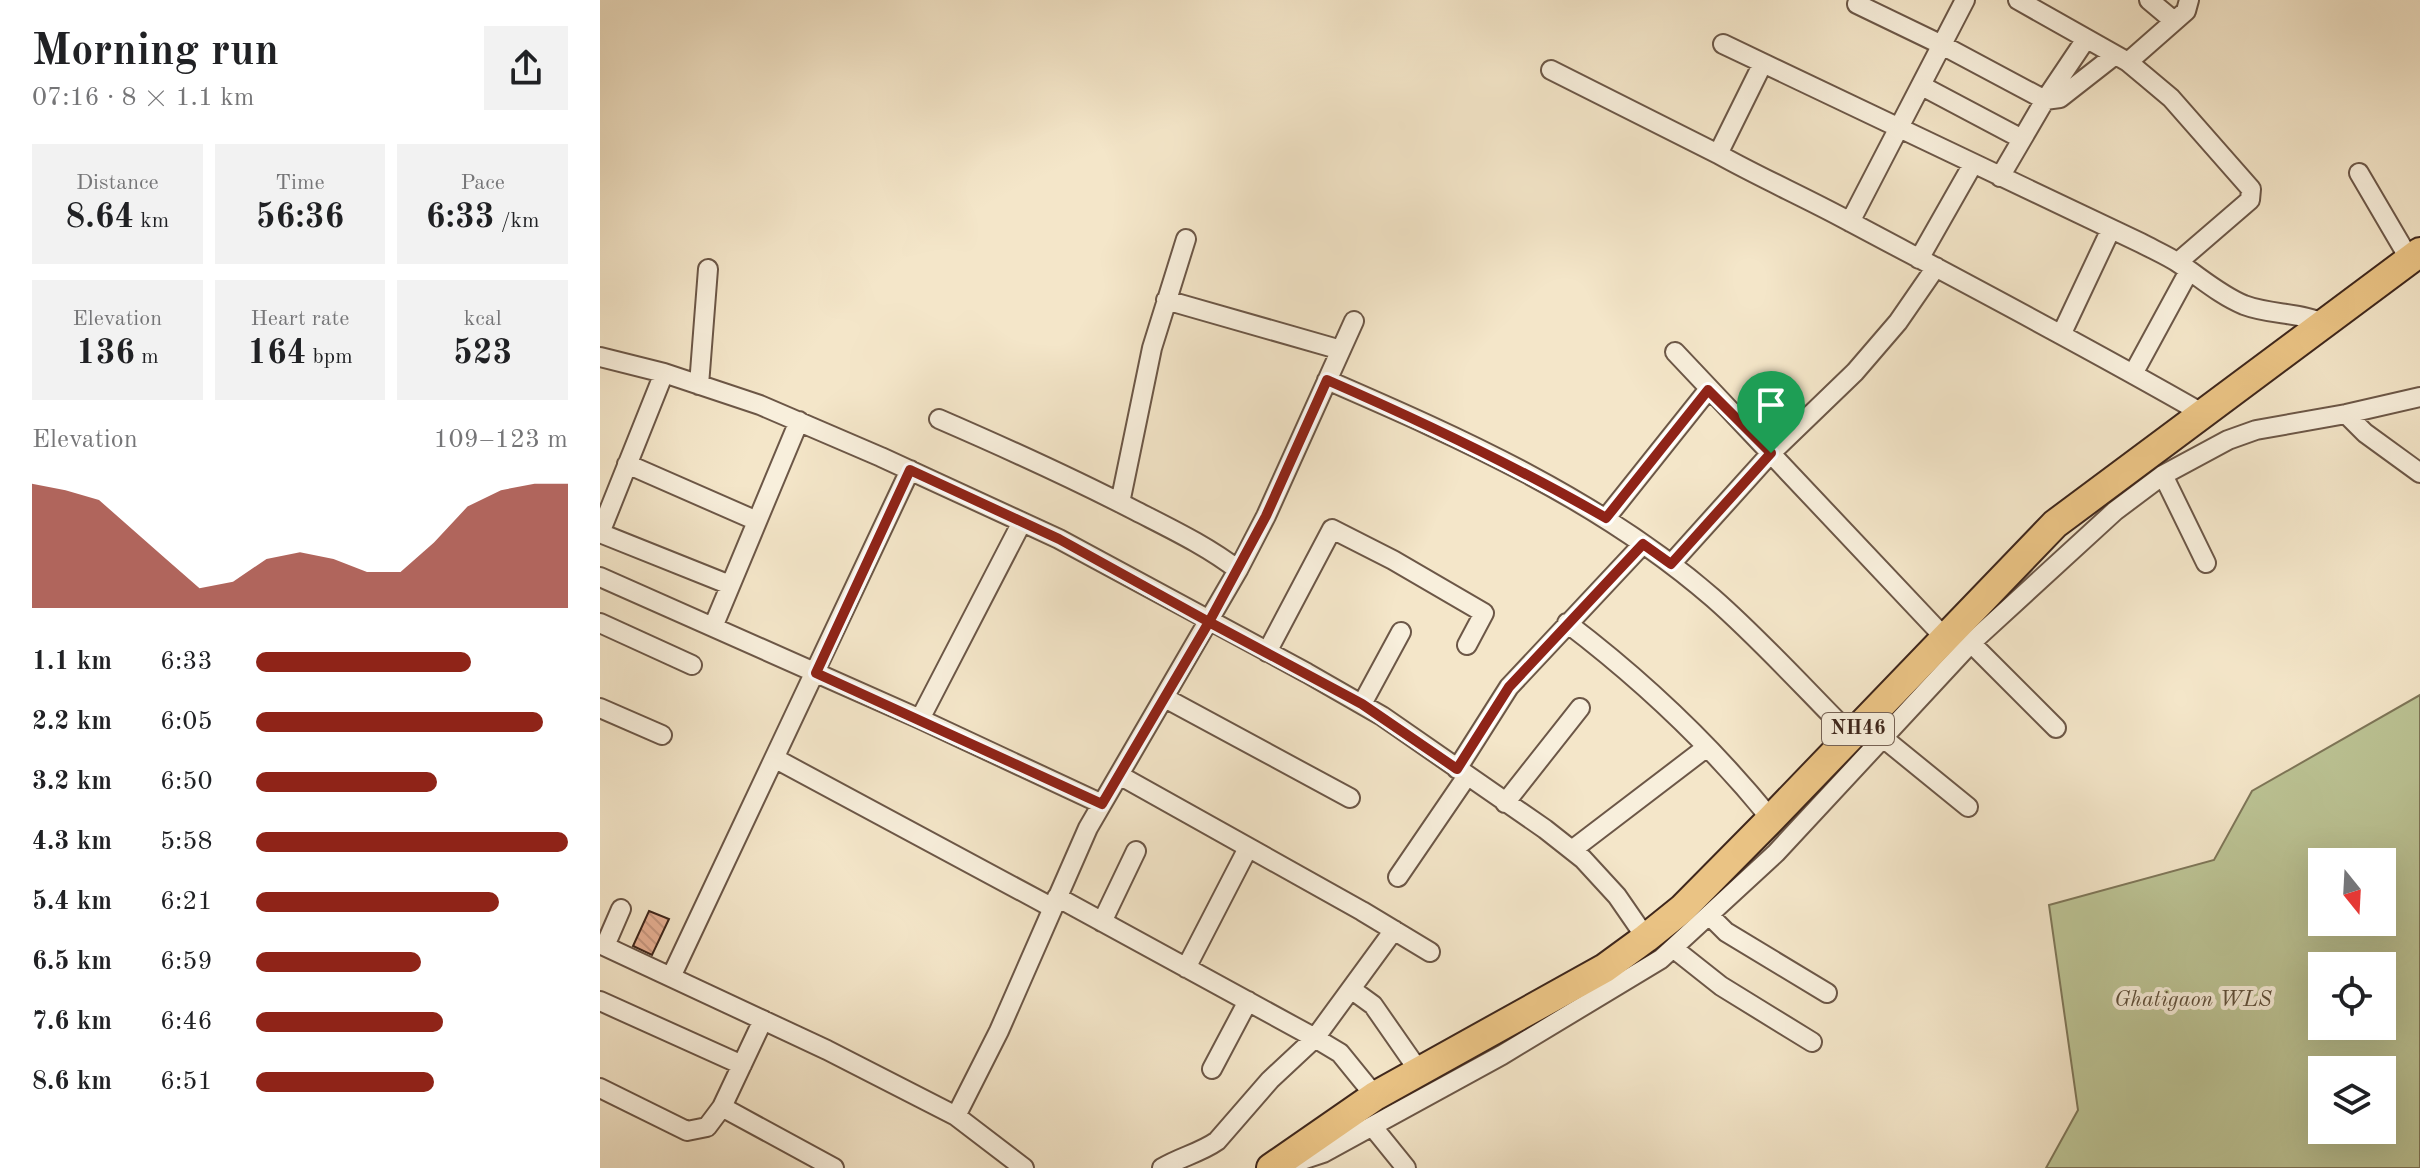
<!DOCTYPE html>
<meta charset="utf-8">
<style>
:root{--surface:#fff;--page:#f2f2f2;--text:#202124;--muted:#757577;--accent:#8f2418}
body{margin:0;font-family:"Old Standard TT",serif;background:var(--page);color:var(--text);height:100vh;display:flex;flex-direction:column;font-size:30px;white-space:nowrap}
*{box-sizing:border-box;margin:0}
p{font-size:26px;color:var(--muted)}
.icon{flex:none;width:44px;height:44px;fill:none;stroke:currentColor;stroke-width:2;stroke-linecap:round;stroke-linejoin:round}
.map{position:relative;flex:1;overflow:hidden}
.side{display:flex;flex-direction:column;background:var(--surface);width:600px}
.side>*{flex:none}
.needle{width:52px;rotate:162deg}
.fabs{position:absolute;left:1708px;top:848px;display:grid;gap:16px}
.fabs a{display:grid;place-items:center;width:88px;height:88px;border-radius:0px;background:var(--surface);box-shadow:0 8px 32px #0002;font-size:40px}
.pin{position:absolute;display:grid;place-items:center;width:68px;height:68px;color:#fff;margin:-82px -34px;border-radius:50% 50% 50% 0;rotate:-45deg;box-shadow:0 0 8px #0007}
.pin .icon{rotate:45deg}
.round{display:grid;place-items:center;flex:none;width:84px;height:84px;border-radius:0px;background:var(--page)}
.headline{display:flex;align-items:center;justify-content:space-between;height:136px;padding:0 32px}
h1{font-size:44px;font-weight:600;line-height:60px}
.figures{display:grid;grid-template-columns:repeat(3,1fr);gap:12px;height:136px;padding:8px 32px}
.figures div{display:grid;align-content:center;border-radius:0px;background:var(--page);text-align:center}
.figures b{font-size:34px;font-weight:600}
.figures small{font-size:22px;font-weight:400}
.figures p{font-size:22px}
.chart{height:224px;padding:16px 32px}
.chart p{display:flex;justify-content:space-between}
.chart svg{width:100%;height:144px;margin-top:8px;fill:var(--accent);opacity:.7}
ul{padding:0 32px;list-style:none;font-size:26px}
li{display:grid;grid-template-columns:128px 96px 1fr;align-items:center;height:60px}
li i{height:20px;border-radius:10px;background:var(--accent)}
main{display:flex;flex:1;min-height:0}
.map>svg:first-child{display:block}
.green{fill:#bcc495;stroke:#7e7658;stroke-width:2;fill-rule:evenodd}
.building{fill:url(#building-back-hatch);stroke:#3f271c;stroke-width:2}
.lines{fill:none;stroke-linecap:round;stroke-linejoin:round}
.minor-casing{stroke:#6c5747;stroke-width:22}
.highway-casing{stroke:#3f271c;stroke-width:32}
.minor{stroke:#f8efdc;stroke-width:18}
.highway{stroke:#eac384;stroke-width:28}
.route-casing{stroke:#fff;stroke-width:16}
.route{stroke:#8f2418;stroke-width:10}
.labels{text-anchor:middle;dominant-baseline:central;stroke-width:8;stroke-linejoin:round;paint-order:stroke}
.shield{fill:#f8efdc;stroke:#766356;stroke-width:2}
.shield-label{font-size:20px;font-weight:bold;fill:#3f271c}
.park-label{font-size:22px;font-style:italic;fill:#5e4e3a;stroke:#f8efdc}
</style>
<main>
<section class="side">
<div class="headline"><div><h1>Morning run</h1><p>07:16 · 8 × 1.1 km</p></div><a class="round"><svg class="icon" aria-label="share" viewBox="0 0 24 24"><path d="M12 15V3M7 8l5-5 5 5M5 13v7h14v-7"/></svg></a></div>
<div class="figures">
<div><p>Distance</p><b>8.64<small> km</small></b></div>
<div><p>Time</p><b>56:36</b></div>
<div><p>Pace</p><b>6:33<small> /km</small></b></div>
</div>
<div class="figures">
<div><p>Elevation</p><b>136<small> m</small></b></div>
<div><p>Heart rate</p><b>164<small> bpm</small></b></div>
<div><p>kcal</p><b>523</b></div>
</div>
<div class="chart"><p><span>Elevation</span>109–123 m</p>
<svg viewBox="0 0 160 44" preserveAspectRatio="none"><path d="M0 44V6L10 8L20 11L30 20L40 29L50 38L60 36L70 29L80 27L90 29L100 33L110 33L120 24L130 13L140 8L150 6L160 6V44z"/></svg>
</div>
<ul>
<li><b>1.1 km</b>6:33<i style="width:69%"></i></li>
<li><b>2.2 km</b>6:05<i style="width:92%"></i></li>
<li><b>3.2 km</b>6:50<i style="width:58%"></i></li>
<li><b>4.3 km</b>5:58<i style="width:100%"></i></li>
<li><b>5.4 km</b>6:21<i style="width:78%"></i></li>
<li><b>6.5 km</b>6:59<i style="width:53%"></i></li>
<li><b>7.6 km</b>6:46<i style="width:60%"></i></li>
<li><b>8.6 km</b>6:51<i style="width:57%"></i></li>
</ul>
</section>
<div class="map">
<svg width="1820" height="1168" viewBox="0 0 1820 1168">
<defs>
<pattern id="building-back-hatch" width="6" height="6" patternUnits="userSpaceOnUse" patternTransform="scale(2)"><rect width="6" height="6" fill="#e7b195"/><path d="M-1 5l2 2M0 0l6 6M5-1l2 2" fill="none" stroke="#c79880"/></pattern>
</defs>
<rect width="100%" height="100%" fill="#f4e6c9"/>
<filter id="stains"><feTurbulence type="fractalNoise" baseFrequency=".0025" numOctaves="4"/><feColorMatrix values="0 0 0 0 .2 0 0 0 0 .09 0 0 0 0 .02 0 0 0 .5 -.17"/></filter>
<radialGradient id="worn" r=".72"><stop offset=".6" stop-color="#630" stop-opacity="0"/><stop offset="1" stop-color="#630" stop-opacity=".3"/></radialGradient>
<path class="green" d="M 1820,695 L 1820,1168 L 1446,1168 L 1478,1110 L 1449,905 L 1614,860 L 1652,791 ZM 1722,862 L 1782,862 L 1782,922 L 1722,922 ZM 1722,966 L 1782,966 L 1782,1026 L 1722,1026 ZM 1722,1070 L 1782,1070 L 1782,1130 L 1722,1130 Z"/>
<path class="building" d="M 49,911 L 69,919 L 52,955 L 33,946 Z"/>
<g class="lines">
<defs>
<path id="minor" d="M 1418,0 L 1528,62 L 1546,77 L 1571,98 L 1651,189 L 1650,200 L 1578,262
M 1549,0 L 1574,21
M 1257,4 L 1342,45 L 1445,100 L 1460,98 L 1515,55
M 1123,44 L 1541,243 C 1554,250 1568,256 1580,264 C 1601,278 1620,295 1644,305 C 1670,315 1698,312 1723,323
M 1528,62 L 1586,11 L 1589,0
M 951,70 L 1118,154 L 1163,63
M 1322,86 L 1422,139
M 1118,154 C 1159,177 1202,196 1243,218 C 1363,282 1484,345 1602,413
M 1759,173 L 1810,260
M 1400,177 L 1445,100 L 1486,39
M 1250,222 L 1365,0
M 1319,259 L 1373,164
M 566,300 L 741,350
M 1462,333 L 1511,229
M 1075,352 L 1345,638
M 0,357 L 64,373 L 160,405 L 281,457 L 459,539 L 707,673 L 782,716 L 945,829 L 983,859 L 1017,896 L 1046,938
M 1533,374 L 1589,271
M 727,380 C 863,439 1000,500 1113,598 C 1162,641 1206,690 1252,736
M 99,385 L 108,269
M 1746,414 L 1765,433 L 1820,473
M 339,419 C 406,448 472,478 536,511 C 571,529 607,546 638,570
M 27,464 L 157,521
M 1563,475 L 1606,563
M 520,503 L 552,348 L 586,239
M 1006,518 L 1108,390
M 0,533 L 64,373
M 0,533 L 130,585
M 1071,564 L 1171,453 L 1255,372 L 1298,322 L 1336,267
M 0,577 L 320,719 L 502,804
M 0,623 L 92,665
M 967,623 C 1042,680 1111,745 1171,819
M 113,627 L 199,421
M 1371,643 L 1456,728
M 667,652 L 732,529 L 793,560 L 884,613 L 867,645
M 565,698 L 750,798
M 762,704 L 801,632
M 0,708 L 62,735
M 320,719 L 422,522
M 1282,737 L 1368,807
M 176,759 L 453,908
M 857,769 L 909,687 L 1043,544
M 519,775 L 762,911 L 830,952
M 905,803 L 980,708
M 972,850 L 1107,747
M 798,877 L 867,776
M 457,897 L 715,1038 L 740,1053 L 775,1096
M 1110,916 L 1126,932 L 1227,993
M 502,922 L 536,851
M 0,944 L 227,1050 L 356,1116 L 424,1168
M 5,946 L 21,909
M 1073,948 L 1121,986 L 1212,1042
M 586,968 L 648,848
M 71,977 L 310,470
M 751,989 L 773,1005 L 819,1071
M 0,1001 L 142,1065
M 612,1069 L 648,1001
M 0,1088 L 87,1131 L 107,1127 L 122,1107 L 163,1020
M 122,1107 L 234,1168
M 356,1116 L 399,1031 L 488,828 L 638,570 L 666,516 L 754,321
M 772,1126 L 806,1168
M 687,1165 L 723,1153 L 902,1055 L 1061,959 L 1176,853 L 1371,643 L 1515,511 L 1563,475 L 1628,440 L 1656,430 L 1746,414 L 1820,397
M 562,1168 C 580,1157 600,1153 617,1141 L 670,1080 L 715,1038 L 794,930"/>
<path id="highway" d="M 671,1168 L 775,1096 L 1005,968 L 1046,938 L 1082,909 L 1171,819 L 1455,524 L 1820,252"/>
</defs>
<use href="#minor" class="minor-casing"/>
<use href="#highway" class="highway-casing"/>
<use href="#minor" class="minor"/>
<use href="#highway" class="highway"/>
</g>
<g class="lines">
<defs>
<path id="route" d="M 1171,453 L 1071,564 L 1043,544 L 909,687 L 857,769 L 762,704 L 609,622 L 502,804 L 216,673 L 310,470 L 459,539 L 609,622 L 666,516 L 727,380 C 823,422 916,466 1006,518 L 1108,390 L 1171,453"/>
</defs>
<use href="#route" class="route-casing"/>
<use href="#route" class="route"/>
</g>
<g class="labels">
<rect class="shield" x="1222" y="713" width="72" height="32" rx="6"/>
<g class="shield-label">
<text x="1258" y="729">NH46</text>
</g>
<g class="park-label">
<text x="1593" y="1000">Ghatigaon WLS</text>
</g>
</g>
<rect width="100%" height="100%" filter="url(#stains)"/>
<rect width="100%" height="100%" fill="url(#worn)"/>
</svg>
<div class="fabs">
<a><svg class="needle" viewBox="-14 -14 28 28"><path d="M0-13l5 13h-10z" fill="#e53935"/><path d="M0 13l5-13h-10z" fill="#757577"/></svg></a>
<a><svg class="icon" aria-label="locate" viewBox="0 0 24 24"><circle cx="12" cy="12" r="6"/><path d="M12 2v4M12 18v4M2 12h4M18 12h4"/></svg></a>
<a><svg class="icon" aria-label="layers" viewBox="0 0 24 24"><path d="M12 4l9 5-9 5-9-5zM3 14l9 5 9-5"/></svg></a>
</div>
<div class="pin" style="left:1171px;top:453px;background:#1e9e55"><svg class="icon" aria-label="arrive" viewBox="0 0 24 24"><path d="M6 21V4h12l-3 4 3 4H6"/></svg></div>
</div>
</main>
